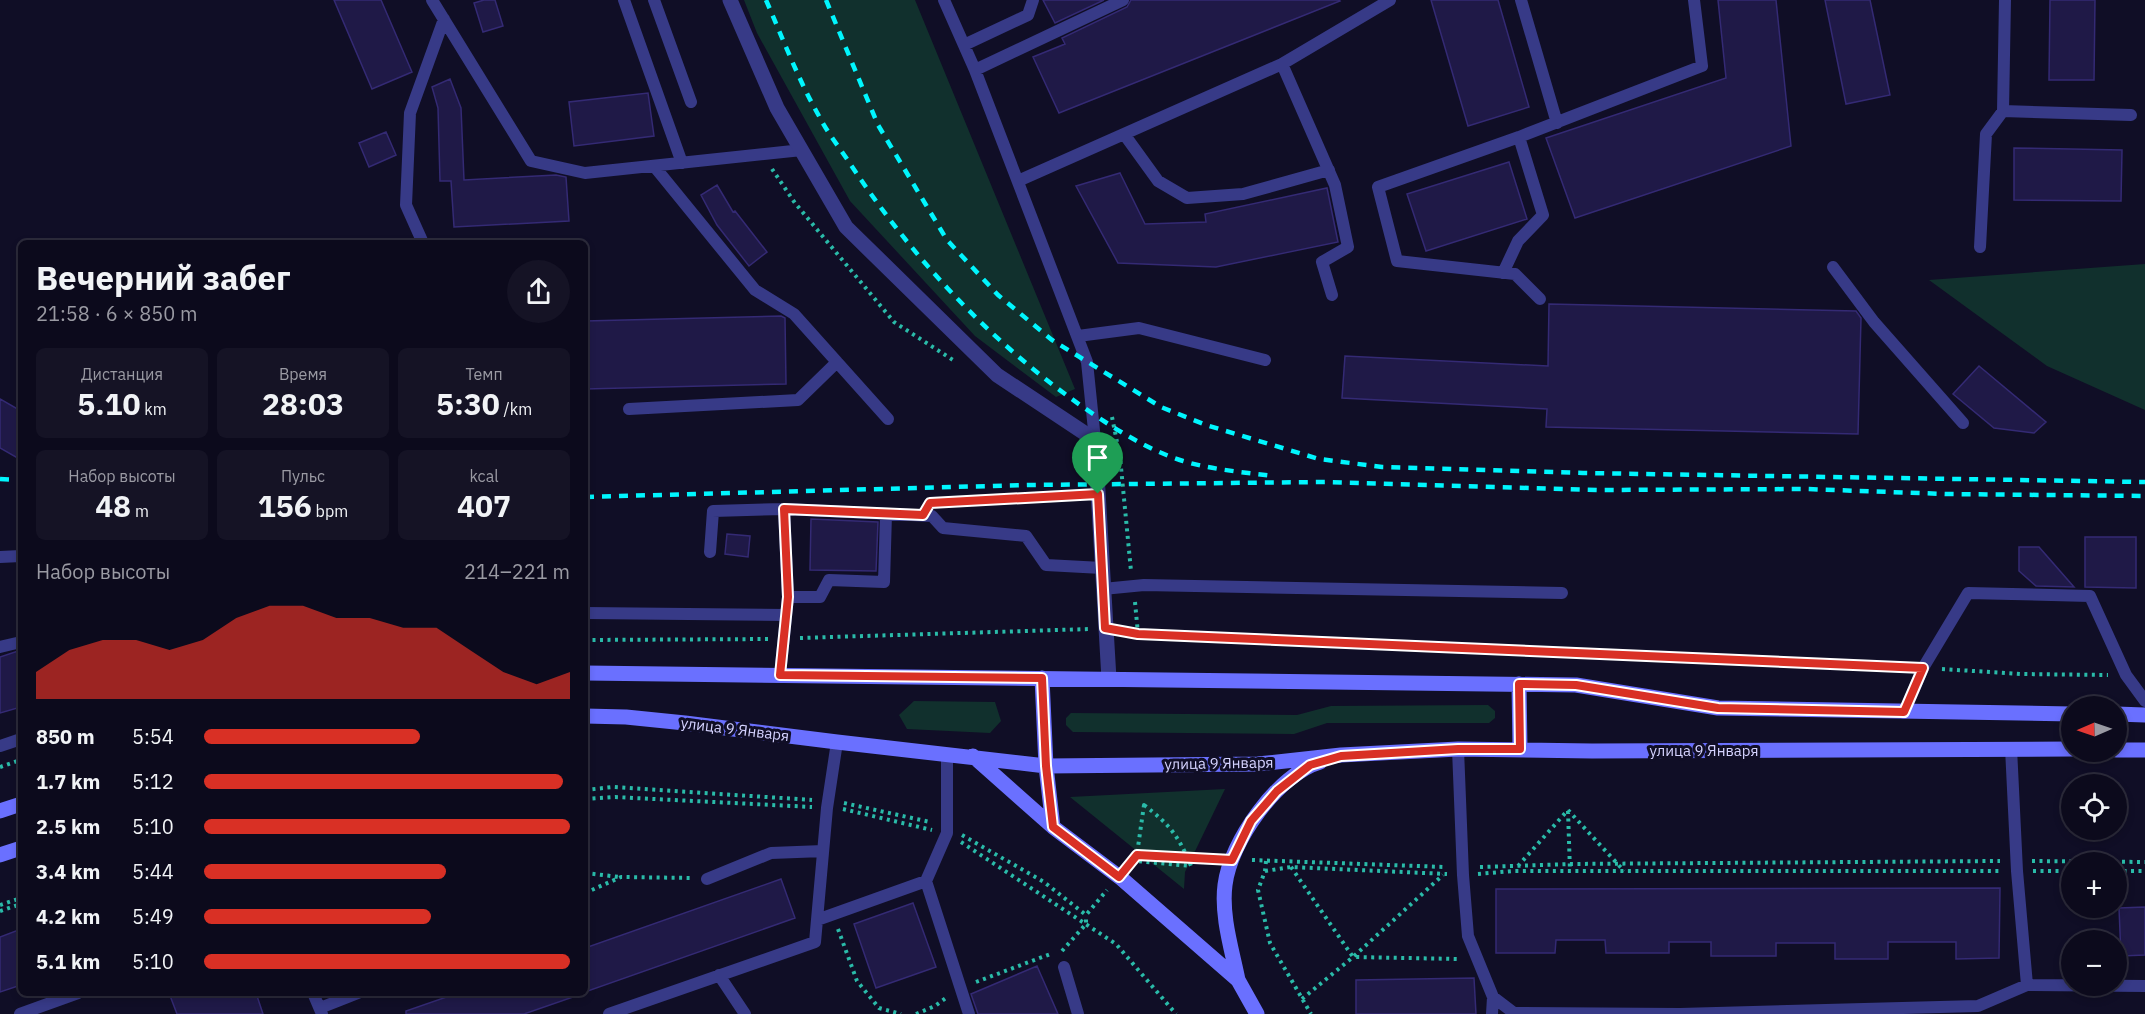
<!DOCTYPE html>
<html lang="ru">
<meta charset="utf-8">
<style>
:root{--surface:#0c0a1c;--page:#151325;--text:#f1f3f6;--muted:#9a9aa3;--line:#2c2b3b;--accent:#d93025}
body{margin:0;font-family:"IBM Plex Sans",sans-serif;background:var(--page);color:var(--text);height:100vh;display:flex;flex-direction:column;font-size:22px;white-space:nowrap}
*{box-sizing:border-box;margin:0}
p{font-size:20px;color:var(--muted)}
.icon{flex:none;width:33px;height:33px;fill:none;stroke:currentColor;stroke-width:2;stroke-linecap:round;stroke-linejoin:round}
.map{position:relative;flex:1;overflow:hidden}
.drawer{position:absolute;left:18px;top:240px;width:570px;height:756px;display:flex;flex-direction:column;background:var(--surface);border-radius:9px;box-shadow:0 3px 9px #0003,0 0 0 2px var(--line)}
.drawer>*{flex:none}
.needle{width:39px;rotate:268deg}
.fabs{position:absolute;left:2061px;top:696px;display:grid;gap:12px}
.fabs a{display:grid;place-items:center;width:66px;height:66px;border-radius:50%;background:var(--surface);box-shadow:0 3px 9px #0003,0 0 0 2px var(--line);font-size:30px}
.pin{position:absolute;display:grid;place-items:center;width:51px;height:51px;color:#fff;margin:-62px -26px;border-radius:50% 50% 50% 0;rotate:-45deg;box-shadow:0 0 6px #0007}
.pin .icon{rotate:45deg}
.round{display:grid;place-items:center;flex:none;width:63px;height:63px;border-radius:32px;background:var(--page)}
.head{display:flex;align-items:center;justify-content:space-between;height:102px;padding:0 18px}
h1{font-size:33px;font-weight:800;line-height:45px}
.metrics{display:grid;grid-template-columns:repeat(3,1fr);gap:9px;height:102px;padding:6px 18px}
.metrics div{display:grid;align-content:center;border-radius:9px;background:var(--page);text-align:center}
.metrics b{font-size:30px;font-weight:800}
.metrics small{font-size:16px;font-weight:400}
.metrics p{font-size:16px}
.chart{height:168px;padding:12px 18px}
.chart p{display:flex;justify-content:space-between}
.chart svg{width:100%;height:108px;margin-top:6px;fill:var(--accent);opacity:.7}
ul{padding:0 18px;list-style:none;font-size:20px}
li{display:grid;grid-template-columns:96px 72px 1fr;align-items:center;height:45px}
li i{height:15px;border-radius:8px;background:var(--accent)}
.map>svg:first-child{display:block}
.green{fill:#11302d}
.building{fill:#1f1947;stroke:#342a74;stroke-width:1.5}
.lines{fill:none;stroke-linecap:round;stroke-linejoin:round}
.path{stroke:#2abba9;stroke-width:4;stroke-dasharray:3 4.5;stroke-linecap:butt}
.lane{stroke:#373a87;stroke-width:12}
.street{stroke:#373a87;stroke-width:15}
.secondary{stroke:#6a70ff;stroke-width:15}
.rail{stroke:#00f6fe;stroke-width:4.5;stroke-dasharray:9 8;stroke-linecap:butt}
.route-casing{stroke:#fff;stroke-width:12}
.route{stroke:#d93025;stroke-width:8}
.labels{text-anchor:middle;dominant-baseline:central;stroke-width:6;stroke-linejoin:round;paint-order:stroke}
.street-label{font-size:15px;fill:#d5d3ff;stroke:#100e26}
</style>
<div class="map">
<svg width="2145" height="1014" viewBox="0 0 2145 1014">
<rect width="100%" height="100%" fill="#100e26"/>
<path class="green" d="M 744,0 L 915,0 L 1075,389 L 1056,397 L 975,336 L 850,201 L 757,33 Z
M 2145,264 L 2145,410 L 2047,366 L 1929,280 Z
M 914,701 L 995,702 L 1001,721 L 990,733 L 907,729 L 899,715 Z
M 1488,705 L 1495,711 L 1495,718 L 1489,723 L 1327,723 L 1294,734 L 1073,732 L 1066,725 L 1066,718 L 1071,713 L 1297,715 L 1331,706 Z
M 1225,789 L 1185,872 L 1184,889 L 1070,797 Z"/>
<path class="building" d="M 334,0 L 381,0 L 412,72 L 372,89 Z
M 484,0 L 495,0 L 503,26 L 483,32 L 474,3 Z
M 1043,0 L 1104,0 L 1055,23 Z
M 1131,0 L 1339,0 L 1340,1 L 1059,113 L 1033,57 L 1065,44 L 1062,38 L 1127,7 Z
M 1431,0 L 1498,0 L 1529,107 L 1468,126 Z
M 1718,0 L 1776,0 L 1791,146 L 1575,218 L 1546,138 L 1726,78 Z
M 1825,0 L 1870,0 L 1890,95 L 1846,104 Z
M 2050,0 L 2095,0 L 2094,80 L 2049,80 Z
M 450,79 L 461,108 L 464,180 L 556,175 L 566,177 L 569,221 L 454,227 L 451,181 L 440,181 L 438,108 L 432,87 Z
M 648,93 L 654,136 L 574,146 L 569,102 Z
M 386,132 L 396,155 L 369,167 L 359,143 Z
M 2014,148 L 2122,150 L 2121,201 L 2014,200 Z
M 1509,162 L 1527,219 L 1426,251 L 1407,194 Z
M 1120,173 L 1145,224 L 1206,222 L 1205,214 L 1327,188 L 1338,242 L 1216,267 L 1118,263 L 1076,186 Z
M 717,185 L 733,212 L 735,211 L 767,252 L 749,266 L 717,225 L 701,195 Z
M 1549,304 L 1856,311 L 1861,318 L 1858,434 L 1546,427 L 1547,409 L 1342,398 L 1345,356 L 1548,366 Z
M 781,316 L 785,318 L 786,384 L 585,389 L 585,321 Z
M 1979,366 L 2046,422 L 2034,433 L 1994,428 L 1953,394 Z
M 0,399 L 21,411 L 21,460 L 0,448 Z
M 811,519 L 878,522 L 876,571 L 810,570 Z
M 727,534 L 750,536 L 748,557 L 725,554 Z
M 2085,537 L 2136,537 L 2136,588 L 2085,587 Z
M 2019,547 L 2039,547 L 2074,587 L 2036,586 L 2019,571 Z
M 21,650 L 21,707 L 0,713 L 0,657 Z
M 781,879 L 795,918 L 585,992 L 585,948 Z
M 2000,888 L 1999,958 L 1956,959 L 1956,942 L 1888,942 L 1888,959 L 1835,959 L 1835,943 L 1776,943 L 1776,956 L 1711,956 L 1711,942 L 1669,942 L 1669,953 L 1606,953 L 1605,940 L 1556,940 L 1555,953 L 1496,953 L 1496,889 Z
M 913,903 L 936,967 L 876,988 L 854,924 Z
M 2145,907 L 2145,955 L 2121,956 L 2119,908 Z
M 21,929 L 21,985 L 0,992 L 0,937 Z
M 1037,966 L 1058,1014 L 978,1014 L 971,994 Z
M 1474,978 L 1476,1014 L 1356,1014 L 1356,980 Z
M 169,993 L 256,993 L 263,1014 L 177,1014 Z
M 458,993 L 576,993 L 576,996 L 524,1014 L 406,1014 L 406,1011 Z"/>
<g class="lines">
<path class="path" d="M 772,169 L 795,203 L 894,322 L 953,360
M 1112,417 L 1120,457 L 1131,571
M 943,502 L 1079,495
M 1135,602 L 1138,634
M 1124,632 L 1138,634 L 1904,667
M 800,638 L 1090,629
M 585,640 L 769,639
M 1942,669 L 2021,674 L 2108,675
M 0,767 L 20,760
M 585,790 L 613,787 L 812,800
M 585,799 L 615,797 L 812,807
M 844,803 L 930,822
M 1144,805 C 1170,825 1178,835 1191,866 L 1136,861 Z
M 843,809 L 932,830
M 1568,810 L 1624,871
M 1568,811 L 1570,871
M 962,835 L 1044,882 L 1086,915 L 1107,890
M 961,842 L 1116,944 L 1176,1014
M 1252,860 L 1445,867
M 1266,861 L 1265,871 L 1258,890 L 1270,943 L 1311,1014
M 2032,861 L 2145,862
M 1130,864 L 1137,855 L 1214,858
M 1518,866 L 1568,810
M 1291,867 L 1353,957 L 1459,959
M 1480,867 L 1570,864 L 2000,861
M 1265,871 L 1291,867 L 1447,874
M 2033,871 L 2072,871
M 2116,871 L 2145,871
M 585,873 L 620,877
M 1478,874 L 1513,871 L 2002,871
M 585,893 L 621,877 L 691,878
M 0,905 L 21,898
M 0,911 L 21,904
M 838,929 L 857,981 L 879,1008 L 901,1014
M 1062,951 L 1086,924 L 1086,915
M 976,982 L 1053,953
M 1302,999 L 1353,957 L 1443,875
M 916,1014 L 935,1006 L 946,998"/>
<path class="lane" d="M 432,0 L 531,161 L 585,173 L 802,150
M 624,0 L 682,163
M 654,0 L 691,102
M 944,0 L 975,70 L 1087,362 L 1095,440
M 1521,0 L 1557,123
M 964,45 L 1028,15 L 1033,0
M 1282,64 L 1335,185 L 1348,247 L 1322,262 L 1332,295
M 975,70 L 1123,0
M 2003,111 L 2131,115
M 1124,134 L 1158,181 L 1187,198 L 1243,194 L 1329,170
M 654,166 L 755,290 L 794,314 L 888,419
M 1018,181 L 1282,64 L 1390,0
M 423,243 L 406,205 L 410,113 L 444,19
M 1980,247 L 1986,134 L 2003,111 L 2005,0
M 1833,267 L 1874,322 L 1963,423
M 1503,273 L 1518,241 L 1543,215 L 1519,137
M 1540,299 L 1515,274 L 1397,261 L 1378,187 L 1519,137 L 1702,66 L 1694,0
M 1078,336 L 1139,328 L 1265,360
M 629,409 L 798,400 L 837,362
M 784,509 L 788,597
M 710,552 L 713,511 L 784,509 L 932,516 L 943,528 L 1026,536 L 1046,565 L 1102,568
M 0,557 L 21,556
M 1103,589 L 1144,585 L 1562,593
M 585,613 L 786,615
M 0,647 L 21,642
M 780,675 L 788,597 L 820,597 L 829,580 L 884,582 L 886,514
M 1904,713 L 1923,668 L 1968,593 L 2090,596 L 2126,675 L 2145,701
M 0,746 L 21,739
M 2011,748 L 2017,871 L 2027,985
M 1458,749 L 1463,875 L 1468,936 L 1493,997 L 1514,1013 L 1680,1014 L 1978,1006 L 2027,985 L 2145,986
M 947,754 L 947,833 L 926,881 L 969,1014
M 707,879 L 771,853 L 823,851
M 817,920 L 926,881
M 1064,967 L 1078,1014
M 719,975 L 745,1014
M 313,993 L 322,1014
M 320,1008 L 358,993
M 20,1014 L 78,993
M 609,1014 L 815,942 L 827,808 L 837,742
M 1492,1014 L 1493,997"/>
<path class="street" d="M 730,0 L 777,108 L 846,227 L 997,375 L 1095,440 L 1109,679"/>
<path class="secondary" d="M 585,673 L 1576,685 L 1718,708 L 2072,714
M 1042,678 L 1046,766 L 1053,827
M 1519,684 L 1520,749
M 2116,714 L 2145,715
M 585,716 L 626,717 L 685,723 L 837,742 L 1046,766 L 1258,764 L 1341,755 L 1458,749 L 1592,751 L 2072,749
M 2116,750 L 2145,750
M 973,756 L 1053,827 L 1122,879 L 1238,980 L 1257,1014
M 0,811 L 21,804
M 0,855 L 21,848
M 1238,980 C 1232,950 1221,916 1225,885 C 1230,842 1278,774 1320,762"/>
<path class="rail" d="M 766,0 C 783,39 798,79 819,116 C 827,132 839,147 849,162 C 909,253 981,332 1069,397 C 1102,421 1144,449 1183,461 C 1213,470 1243,472 1273,476
M 826,0 L 878,125 L 947,240 L 998,295 L 1052,340 L 1161,407 L 1206,425 L 1319,459 L 1382,467 L 1583,473 L 2145,482
M 0,479 L 21,480
M 585,497 L 1027,485 L 1327,482 L 1597,490 L 1806,489 L 1946,494 L 2145,496"/>
</g>
<g class="lines">
<defs>
<path id="route" d="M 1098,494 L 1105,628 L 1138,634 L 1923,668 L 1904,712 L 1718,708 L 1576,685 L 1519,684 L 1520,749 L 1458,749 L 1341,756 L 1310,765 L 1277,791 L 1251,821 L 1232,860 L 1137,855 L 1119,877 L 1053,827 L 1046,766 L 1042,678 L 780,675 L 788,597 L 784,509 L 923,515 L 930,503 Z"/>
</defs>
<use href="#route" class="route-casing"/>
<use href="#route" class="route"/>
</g>
<g class="labels">
<g class="street-label">
<text transform="translate(735 729) rotate(7)">улица 9 Января</text>
<text x="1704" y="750">улица 9 Января</text>
<text transform="translate(1219 763) rotate(-1)">улица 9 Января</text>
</g>
</g>
</svg>
<div class="fabs">
<a><svg class="needle" viewBox="-14 -14 28 28"><path d="M0-13l5 13h-10z" fill="#e53935"/><path d="M0 13l5-13h-10z" fill="#9a9aa3"/></svg></a>
<a><svg class="icon" aria-label="locate" viewBox="0 0 24 24"><circle cx="12" cy="12" r="6"/><path d="M12 2v4M12 18v4M2 12h4M18 12h4"/></svg></a>
<a>+</a>
<a>−</a>
</div>
<div class="pin" style="left:1098px;top:494px;background:#1e9e55"><svg class="icon" aria-label="arrive" viewBox="0 0 24 24"><path d="M6 21V4h12l-3 4 3 4H6"/></svg></div>
<section class="drawer">
<div class="head"><div><h1>Вечерний забег</h1><p>21:58 · 6 × 850 m</p></div><a class="round"><svg class="icon" aria-label="share" viewBox="0 0 24 24"><path d="M12 15V3M7 8l5-5 5 5M5 13v7h14v-7"/></svg></a></div>
<div class="metrics">
<div><p>Дистанция</p><b>5.10<small> km</small></b></div>
<div><p>Время</p><b>28:03</b></div>
<div><p>Темп</p><b>5:30<small> /km</small></b></div>
</div>
<div class="metrics">
<div><p>Набор высоты</p><b>48<small> m</small></b></div>
<div><p>Пульс</p><b>156<small> bpm</small></b></div>
<div><p>kcal</p><b>407</b></div>
</div>
<div class="chart"><p><span>Набор высоты</span>214–221 m</p>
<svg viewBox="0 0 160 44" preserveAspectRatio="none"><path d="M0 44V33L10 24L20 20L30 20L40 24L50 20L60 11L70 6L80 6L90 11L100 11L110 15L120 15L130 24L140 33L150 38L160 33V44z"/></svg>
</div>
<ul>
<li><b>850 m</b>5:54<i style="width:59%"></i></li>
<li><b>1.7 km</b>5:12<i style="width:98%"></i></li>
<li><b>2.5 km</b>5:10<i style="width:100%"></i></li>
<li><b>3.4 km</b>5:44<i style="width:66%"></i></li>
<li><b>4.2 km</b>5:49<i style="width:62%"></i></li>
<li><b>5.1 km</b>5:10<i style="width:100%"></i></li>
</ul>
</section>
</div>
